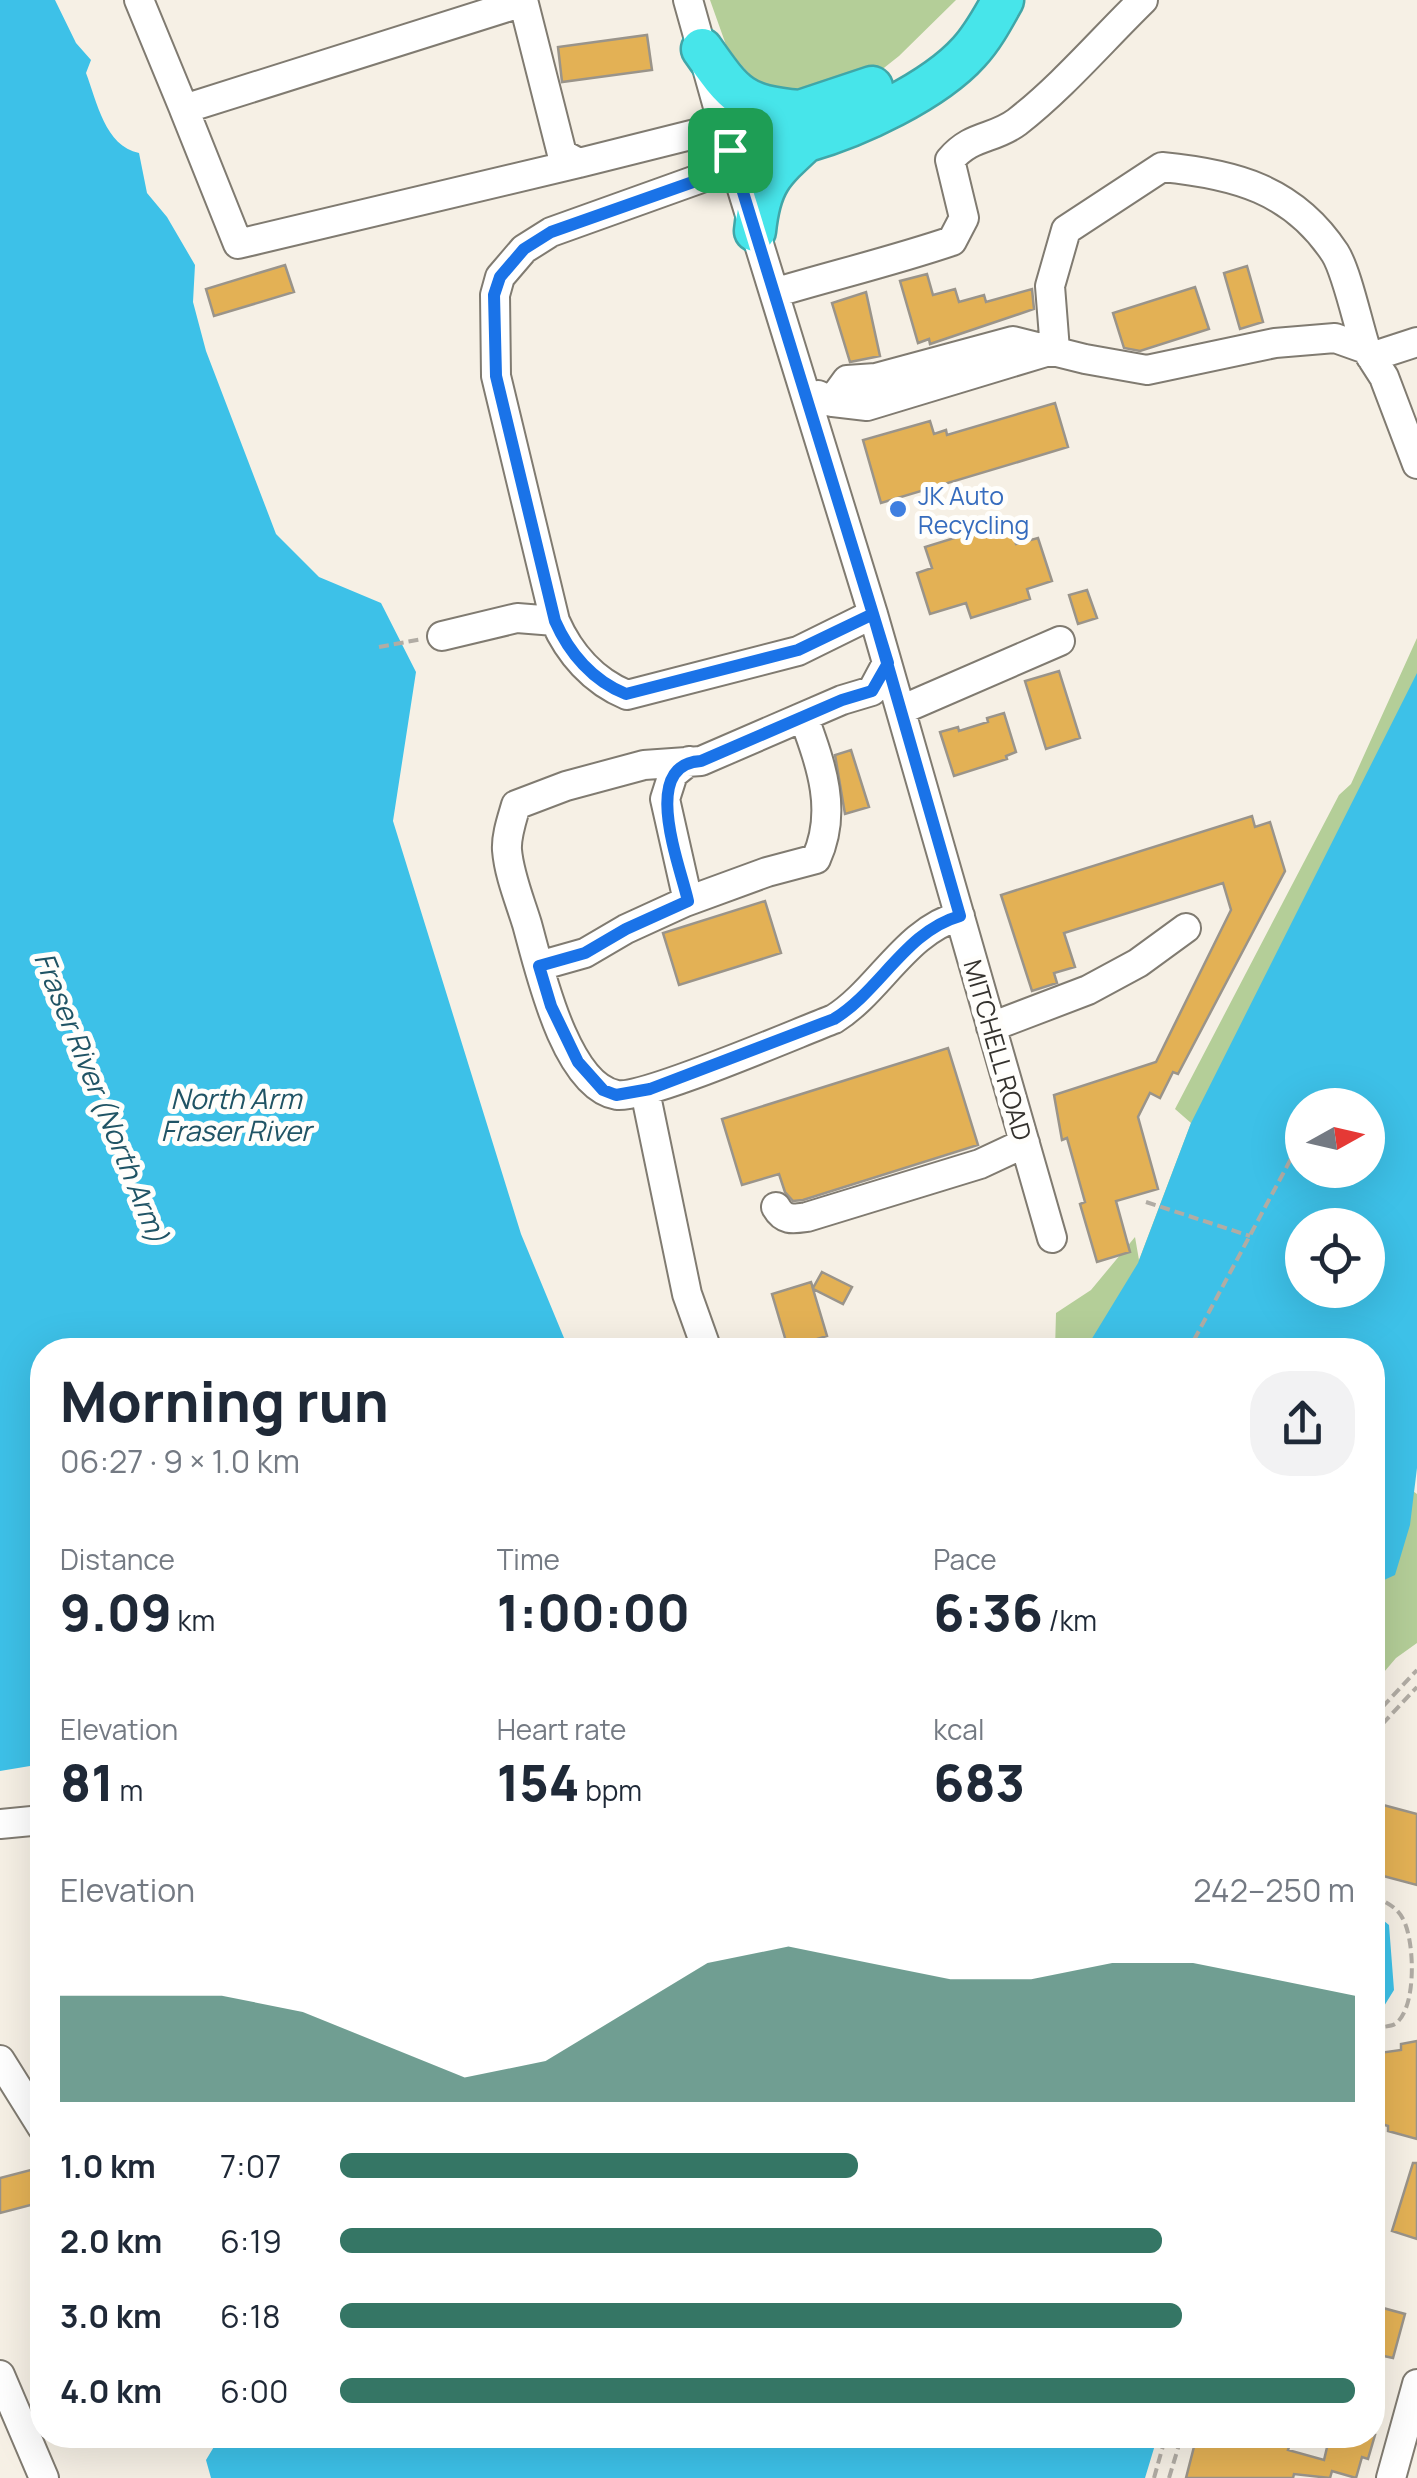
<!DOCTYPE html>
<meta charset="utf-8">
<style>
:root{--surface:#fff;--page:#f2f2f3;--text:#1f2937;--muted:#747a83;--accent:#357665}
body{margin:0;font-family:Manrope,sans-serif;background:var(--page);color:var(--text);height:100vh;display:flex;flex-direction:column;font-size:38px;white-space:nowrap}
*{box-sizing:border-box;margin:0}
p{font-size:32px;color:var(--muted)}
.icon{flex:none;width:55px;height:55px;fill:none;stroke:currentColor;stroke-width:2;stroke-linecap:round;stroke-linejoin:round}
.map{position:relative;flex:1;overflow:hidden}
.panel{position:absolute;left:30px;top:1338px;width:1355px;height:1110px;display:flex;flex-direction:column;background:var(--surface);border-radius:40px;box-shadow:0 10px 40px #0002}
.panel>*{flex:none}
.needle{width:65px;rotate:82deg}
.tools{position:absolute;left:1285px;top:1088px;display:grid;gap:20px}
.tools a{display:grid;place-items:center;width:100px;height:100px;border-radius:50%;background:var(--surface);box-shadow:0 10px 40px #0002;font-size:50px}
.pin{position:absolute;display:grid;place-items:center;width:85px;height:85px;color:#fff;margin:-42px;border-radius:20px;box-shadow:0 5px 15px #0006}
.round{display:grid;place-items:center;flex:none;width:105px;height:105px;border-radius:40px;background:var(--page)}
.overview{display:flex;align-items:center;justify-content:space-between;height:170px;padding:0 30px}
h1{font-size:55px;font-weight:800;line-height:75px}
.figures{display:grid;grid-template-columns:repeat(3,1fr);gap:15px;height:170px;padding:10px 30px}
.figures div{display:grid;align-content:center}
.figures b{font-size:50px;font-weight:800}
.figures small{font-size:28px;font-weight:400}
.figures p{font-size:28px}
.chart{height:280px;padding:20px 30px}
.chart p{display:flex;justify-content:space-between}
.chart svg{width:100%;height:180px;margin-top:10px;fill:var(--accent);opacity:.7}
ul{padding:0 30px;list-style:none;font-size:32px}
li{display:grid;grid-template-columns:160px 120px 1fr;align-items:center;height:75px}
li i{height:25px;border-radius:12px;background:var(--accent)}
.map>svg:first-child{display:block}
.green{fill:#b4ce98}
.water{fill:#3dc1e8;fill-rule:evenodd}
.pier{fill:#f6f0e5}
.building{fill:#e3b155;stroke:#9a948a;stroke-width:2.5}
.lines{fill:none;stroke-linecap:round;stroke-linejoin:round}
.minor-casing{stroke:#807b71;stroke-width:32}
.highway-casing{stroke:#40a6a8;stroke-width:45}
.path{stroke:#b1aca4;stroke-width:4;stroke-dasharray:10 5;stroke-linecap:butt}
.minor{stroke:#fff;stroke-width:28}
.highway{stroke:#47e5ea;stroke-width:40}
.route-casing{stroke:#fff;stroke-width:20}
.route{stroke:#1a73e8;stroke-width:12}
.shop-dot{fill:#3f7fe0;stroke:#fffefb;stroke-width:4}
.labels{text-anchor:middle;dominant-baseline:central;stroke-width:10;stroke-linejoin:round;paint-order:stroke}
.shop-label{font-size:25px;fill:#366cbe;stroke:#fffefb;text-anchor:start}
.street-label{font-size:25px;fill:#34322e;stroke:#fffefb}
.water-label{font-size:28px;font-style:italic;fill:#205465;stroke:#fffefb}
</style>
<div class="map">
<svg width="1417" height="2478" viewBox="0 0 1417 2478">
<rect width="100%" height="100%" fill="#f6f0e5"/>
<path class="green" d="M 710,0 L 956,0 L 899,56 L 875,75 L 784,91 L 755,80 L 737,60 L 726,45 Z
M 1417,638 L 1417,778 L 1108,1350 L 1055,1350 L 1056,1313 L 1091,1290 L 1135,1237 L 1139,1260 L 1191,1123 L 1175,1109 L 1339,795 L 1351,784 Z
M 1410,1489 L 1417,1494 L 1417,1643 L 1396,1658 L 1373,1685 L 1372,1537 Z"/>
<path class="water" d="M 0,0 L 55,0 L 76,43 L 91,60 L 86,73 C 97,102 105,146 139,153 L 147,193 L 167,217 L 195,265 L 193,302 L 206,351 L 276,534 L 319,577 L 381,603 L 416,672 L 393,821 L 521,1234 L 569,1350 L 42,1350 L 42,1764 L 0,1771 Z
M 1417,673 L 1417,1468 L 1410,1525 L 1395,1575 L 1373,1585 L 1372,1350 L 1085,1350 L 1138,1263 L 1191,1123 ZM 1302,1105 L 1368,1105 L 1368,1170 L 1302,1170 ZM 1302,1225 L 1368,1225 L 1368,1290 L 1302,1290 Z
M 1372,1901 L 1399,1922 L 1407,1996 L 1372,2023 Z
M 221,2435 L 1158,2435 L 1145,2478 L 211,2478 L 206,2460 Z"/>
<path class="pier" d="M 1372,1896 L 1382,1898 L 1404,1920 L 1412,1996 L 1393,2025 L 1373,2028 L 1373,2012 L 1381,2011 L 1394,1990 L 1389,1925 L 1373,1912 Z"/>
<path class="building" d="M 647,35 L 652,70 L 562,82 L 558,47 Z
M 285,265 L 294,292 L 214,316 L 206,289 Z
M 1247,266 L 1263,322 L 1240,329 L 1224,273 Z
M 927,274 L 933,295 L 955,289 L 959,302 L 984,295 L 986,302 L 1032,289 L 1034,309 L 930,344 L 929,339 L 918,343 L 900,281 Z
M 1195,287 L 1209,329 L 1140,351 L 1124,348 L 1113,313 Z
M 866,292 L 880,356 L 850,362 L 832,303 Z
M 1055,403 L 1068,447 L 881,503 L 863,440 L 930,421 L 934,434 L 946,430 L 947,435 Z
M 1009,521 L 1016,544 L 1038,538 L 1052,581 L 1027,589 L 1030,599 L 971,618 L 966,603 L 930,614 L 917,573 L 932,568 L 925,547 Z
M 1087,590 L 1097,618 L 1078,624 L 1069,595 Z
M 1059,671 L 1080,738 L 1046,749 L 1025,681 Z
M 1004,713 L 1016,752 L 1006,756 L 1007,759 L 954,776 L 940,732 L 958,727 L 959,731 L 988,722 L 987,718 Z
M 851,750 L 869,807 L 845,814 L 835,755 Z
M 1252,816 L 1255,827 L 1270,822 L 1285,871 L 1178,1074 L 1173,1072 L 1160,1098 L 1150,1093 L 1138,1117 L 1158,1189 L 1116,1201 L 1130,1252 L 1097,1262 L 1080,1204 L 1085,1202 L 1067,1138 L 1062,1140 L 1054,1095 L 1156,1062 L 1231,910 L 1223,883 L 1064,933 L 1075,967 L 1054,973 L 1057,983 L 1032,991 L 1001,895 Z
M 765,901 L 781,953 L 679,985 L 663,933 Z
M 948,1048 L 978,1145 L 803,1200 L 793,1201 L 785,1192 L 779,1174 L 742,1185 L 722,1119 Z
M 822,1272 L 852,1287 L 843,1304 L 813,1289 L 827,1336 L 788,1348 L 772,1294 L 811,1282 L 813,1288 Z
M 1372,1802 L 1417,1814 L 1417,1885 L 1372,1873 Z
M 1417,2041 L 1417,2139 L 1388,2131 L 1388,2126 L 1372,2121 L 1372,2054 L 1401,2050 L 1401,2044 Z
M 1413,2163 L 1417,2163 L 1417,2239 L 1392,2231 Z
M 42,2167 L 42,2202 L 0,2213 L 0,2178 Z
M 1372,2305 L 1405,2314 L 1393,2358 L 1379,2355 L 1379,2348 L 1372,2346 Z
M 1197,2435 L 1282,2435 L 1280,2441 L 1290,2444 L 1288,2450 L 1324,2460 L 1330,2435 L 1375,2435 L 1368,2459 L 1362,2457 L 1356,2478 L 1332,2471 L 1330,2478 L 1294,2474 L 1293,2478 L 1186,2478 Z"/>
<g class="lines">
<defs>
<path id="minor" d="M 139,0 L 184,109
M 523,0 L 562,154 L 579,163 L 699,133 L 730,150
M 688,0 L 730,150 L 873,614 L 1052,1238
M 523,2 L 184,109 L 238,244 L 579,163
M 730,150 L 710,175 L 551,232 L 524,249 L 500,277 L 495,295 L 496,376 L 555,621 C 569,653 593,681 627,695 L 798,651 L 873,614
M 774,293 C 834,275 893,261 952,241 L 964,218 L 950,160 C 972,134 993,140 1017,122 C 1063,86 1101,41 1143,0
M 1055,350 L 1050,286 L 1066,230 L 1162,167 C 1234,174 1293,189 1335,253 C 1347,272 1358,325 1366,349
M 1371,357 L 1417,342
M 818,395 L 833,402 L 867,406 L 1049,351
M 831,402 L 847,380 L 876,378 L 1013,341 L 1085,359 L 1147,370 L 1275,343 L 1335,338 L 1366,349 L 1384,377 L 1417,464
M 442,636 L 517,618 L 555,621
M 887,663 L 872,691 L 842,700 L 701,761 L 644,765 L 566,786 L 516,805 C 512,819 506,836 507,850 C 509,875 520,901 527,924 C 539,967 565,1086 617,1095 C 645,1099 797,1033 834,1019 C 879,991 906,930 960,916
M 901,710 L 1060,641
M 688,901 L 665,799 L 673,774 L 689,761
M 539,966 L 585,953 L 626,929 L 685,902 L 767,872 L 816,859 C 838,811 821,765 804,718
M 991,1027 L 1088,990 L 1138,963 L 1186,928
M 645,1091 L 687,1294 L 707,1350
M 776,1207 C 784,1221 793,1219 807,1217 L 980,1164 L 1025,1143
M 0,1824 L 42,1820
M 0,2060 L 42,2127
M 0,2375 L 44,2478
M 1391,2478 L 1417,2384"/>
<path id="highway" d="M 702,49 C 735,96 742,106 800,111
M 746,141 L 800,111 L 872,87
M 730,150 C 754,147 783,147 807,141 C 857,127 934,91 969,52 C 983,37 993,18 1003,0
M 755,231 C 760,183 771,173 806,141"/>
</defs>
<use href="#minor" class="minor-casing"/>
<use href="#highway" class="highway-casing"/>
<path class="path" d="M 379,647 L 422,639
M 1146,1202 L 1250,1236
M 1194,1340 L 1293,1155
M 1372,1718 L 1417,1670
M 1372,1735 L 1417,1687
M 1372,1896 C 1385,1901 1397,1907 1403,1919 C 1415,1941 1417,2009 1395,2024 C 1390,2027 1379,2027 1372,2028
M 1154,2478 L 1166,2435
M 1169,2478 L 1182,2435"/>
<use href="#minor" class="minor"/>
<use href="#highway" class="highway"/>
</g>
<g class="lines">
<defs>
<path id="route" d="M 730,150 L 710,176 L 551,232 L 524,249 L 500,277 L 494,295 L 496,376 L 555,621 C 569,653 593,681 626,694 L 798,650 L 873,614 L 888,663 L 872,691 L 842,700 L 701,761 C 639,764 680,865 688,901 L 626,929 L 585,953 L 539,966 L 551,1006 L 578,1062 L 603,1090 L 616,1095 L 650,1089 L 834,1019 C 880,991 906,931 960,916 L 873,614 L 730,150"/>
</defs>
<use href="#route" class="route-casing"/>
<use href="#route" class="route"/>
</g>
<circle class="shop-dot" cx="898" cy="509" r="10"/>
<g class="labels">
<g class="shop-label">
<text x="918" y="495">JK Auto<tspan x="918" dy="29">Recycling</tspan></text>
</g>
<g class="street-label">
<text transform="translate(998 1050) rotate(74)">MITCHELL ROAD</text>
</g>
<g class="water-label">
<text transform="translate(102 1097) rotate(68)">Fraser River (North Arm)</text>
<text x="236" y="1098">North Arm<tspan x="236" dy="32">Fraser River</tspan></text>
</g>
</g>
</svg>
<div class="tools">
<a><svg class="needle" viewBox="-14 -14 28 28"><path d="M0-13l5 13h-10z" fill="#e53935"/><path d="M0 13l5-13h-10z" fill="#747a83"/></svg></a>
<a><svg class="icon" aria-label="locate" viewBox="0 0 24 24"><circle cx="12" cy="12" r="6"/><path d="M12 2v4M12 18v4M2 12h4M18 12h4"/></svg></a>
</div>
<div class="pin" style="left:730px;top:150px;background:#1e9e55"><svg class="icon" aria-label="arrive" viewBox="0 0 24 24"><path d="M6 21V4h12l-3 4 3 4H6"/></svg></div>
<section class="panel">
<div class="overview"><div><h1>Morning run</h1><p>06:27 · 9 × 1.0 km</p></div><a class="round"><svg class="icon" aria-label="share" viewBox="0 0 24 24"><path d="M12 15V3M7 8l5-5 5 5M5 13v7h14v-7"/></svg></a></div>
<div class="figures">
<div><p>Distance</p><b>9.09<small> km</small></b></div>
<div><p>Time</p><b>1:00:00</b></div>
<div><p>Pace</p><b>6:36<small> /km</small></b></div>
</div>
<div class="figures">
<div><p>Elevation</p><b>81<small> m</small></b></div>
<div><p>Heart rate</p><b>154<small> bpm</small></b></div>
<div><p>kcal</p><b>683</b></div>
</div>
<div class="chart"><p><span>Elevation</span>242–250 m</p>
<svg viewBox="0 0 160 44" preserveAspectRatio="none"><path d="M0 44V18L10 18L20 18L30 22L40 30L50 38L60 34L70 22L80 10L90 6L100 10L110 14L120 14L130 10L140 10L150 14L160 18V44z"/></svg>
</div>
<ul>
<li><b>1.0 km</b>7:07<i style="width:51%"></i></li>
<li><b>2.0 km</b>6:19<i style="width:81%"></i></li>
<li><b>3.0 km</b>6:18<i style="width:83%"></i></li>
<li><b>4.0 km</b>6:00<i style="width:100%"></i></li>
</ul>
</section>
</div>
